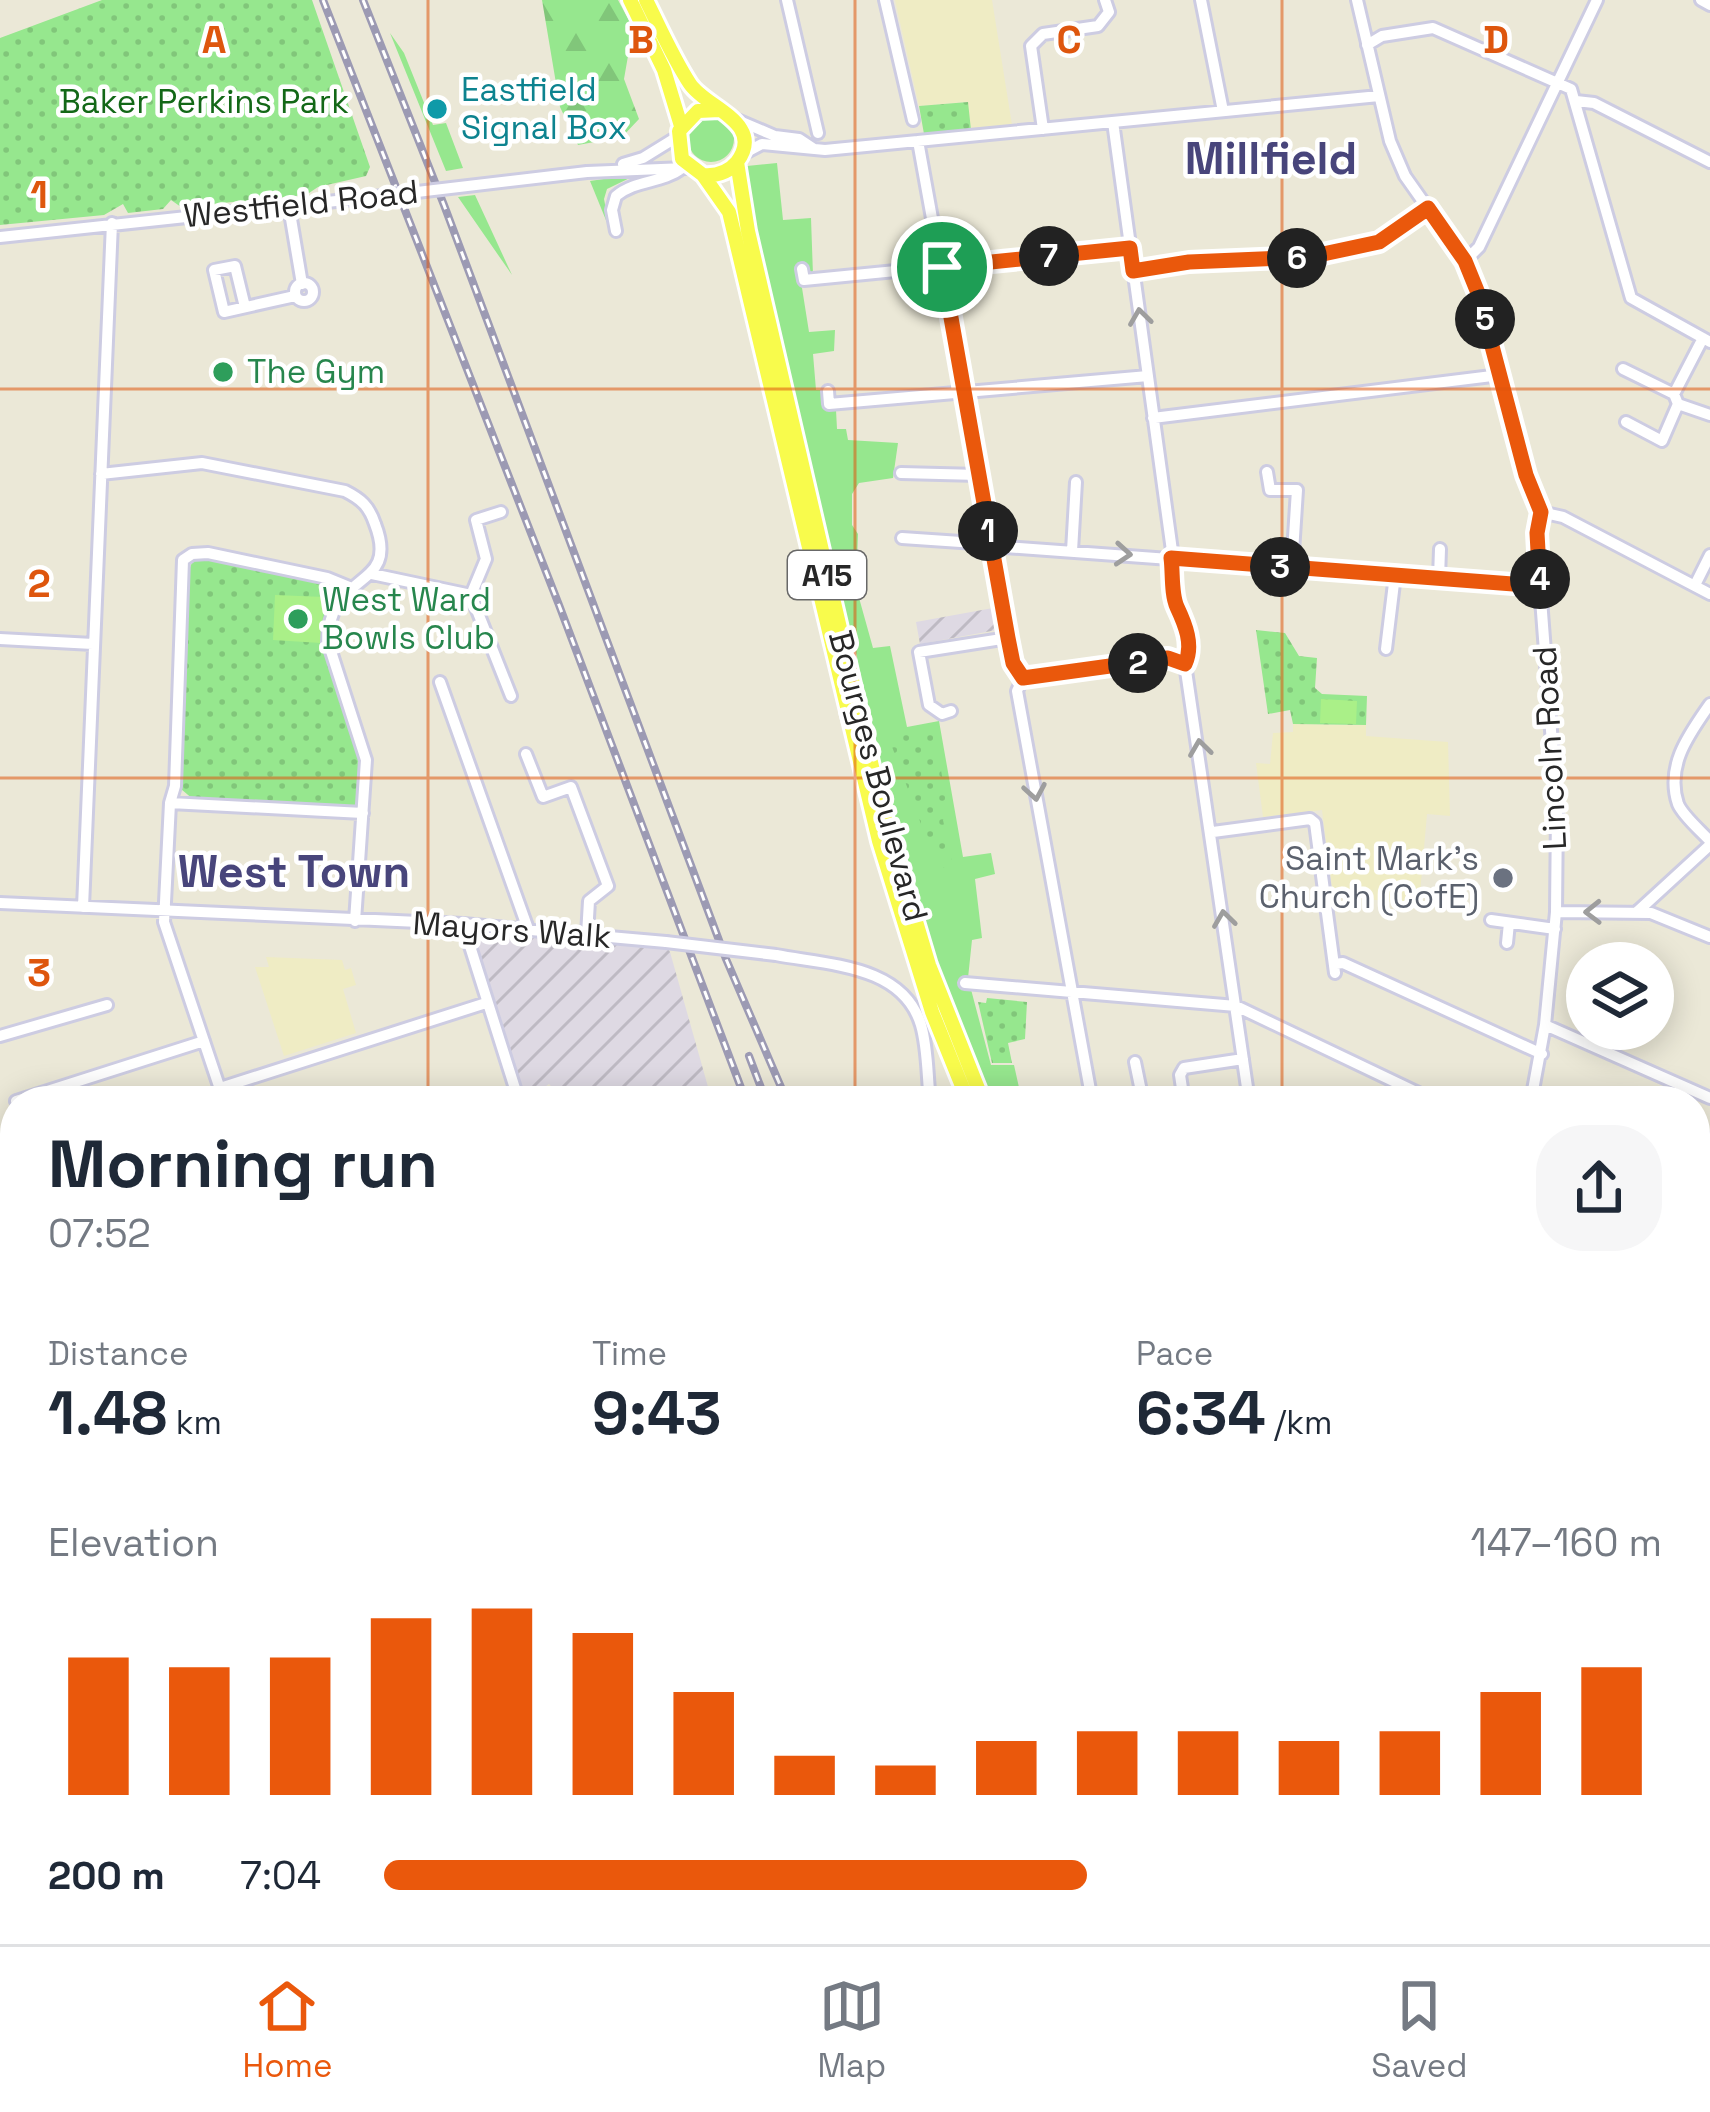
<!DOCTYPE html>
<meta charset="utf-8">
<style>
:root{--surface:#fff;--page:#f6f6f7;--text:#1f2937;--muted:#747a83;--line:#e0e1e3;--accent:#ea580c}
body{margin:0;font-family:"Space Grotesk",sans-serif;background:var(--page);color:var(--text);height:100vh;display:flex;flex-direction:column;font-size:45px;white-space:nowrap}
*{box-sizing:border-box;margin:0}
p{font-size:39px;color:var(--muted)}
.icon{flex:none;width:66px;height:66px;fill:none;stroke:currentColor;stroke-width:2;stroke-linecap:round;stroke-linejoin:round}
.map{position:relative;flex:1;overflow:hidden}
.drawer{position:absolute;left:0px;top:1086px;width:1710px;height:858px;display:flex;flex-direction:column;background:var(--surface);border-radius:48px 48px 0 0;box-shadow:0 6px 30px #0003}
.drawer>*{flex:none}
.buttons{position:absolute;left:1566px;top:942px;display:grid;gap:24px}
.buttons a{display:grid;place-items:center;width:108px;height:108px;border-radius:50%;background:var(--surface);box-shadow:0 6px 30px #0003;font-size:60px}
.pin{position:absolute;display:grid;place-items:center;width:102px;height:102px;color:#fff;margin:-51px;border:6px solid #fff;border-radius:50%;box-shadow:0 3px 12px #0007}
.km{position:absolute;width:60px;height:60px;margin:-30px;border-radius:50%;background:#222;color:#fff;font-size:33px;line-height:60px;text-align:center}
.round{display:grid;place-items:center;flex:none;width:126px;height:126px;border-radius:48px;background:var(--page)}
.headline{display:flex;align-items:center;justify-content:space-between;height:204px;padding:0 48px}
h1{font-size:66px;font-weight:700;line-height:90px}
.figures{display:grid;grid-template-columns:repeat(3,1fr);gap:18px;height:204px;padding:12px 48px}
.figures div{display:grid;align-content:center}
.figures b{font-size:60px;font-weight:700}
.figures small{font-size:33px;font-weight:400}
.figures p{font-size:33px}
.chart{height:336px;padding:24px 48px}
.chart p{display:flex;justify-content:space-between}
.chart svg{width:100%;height:216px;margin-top:12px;stroke:var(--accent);stroke-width:6}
ul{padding:0 48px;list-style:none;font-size:39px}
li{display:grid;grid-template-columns:192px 144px 1fr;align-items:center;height:90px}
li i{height:30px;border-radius:15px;background:var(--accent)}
.tabs{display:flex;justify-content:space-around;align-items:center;height:168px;border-top:3px solid var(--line);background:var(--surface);font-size:33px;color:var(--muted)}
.tabs a{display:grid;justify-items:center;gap:6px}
.tabs .active{color:var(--accent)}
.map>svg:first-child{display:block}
.industrial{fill:url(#industrial-furrows)}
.education{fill:#efecc4}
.grass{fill:#96e78e}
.forest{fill:url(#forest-firs)}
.park{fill:url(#park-dots)}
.pitch{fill:#aaf088}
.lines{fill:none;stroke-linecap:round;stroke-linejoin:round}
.stream{stroke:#5fa9f8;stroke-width:3}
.minor-casing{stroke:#cdcce2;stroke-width:16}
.major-casing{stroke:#fff;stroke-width:20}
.minor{stroke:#fff;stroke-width:10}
.major{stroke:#f8fb4c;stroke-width:14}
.rail-casing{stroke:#9c9ab3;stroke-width:8}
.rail{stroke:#fff;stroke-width:3;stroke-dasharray:9;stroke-linecap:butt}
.minor-bridge-casing{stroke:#cdcce2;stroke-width:16;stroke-linecap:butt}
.minor-bridge{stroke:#fff;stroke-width:10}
.oneway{stroke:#9e9e9e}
.route-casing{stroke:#fff;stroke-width:24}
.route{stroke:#ea580c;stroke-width:15}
.grid{fill:none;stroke:#de560d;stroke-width:3;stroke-opacity:0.55}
.culture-dot{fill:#0f9aa8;stroke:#fff;stroke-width:4.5}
.leisure-dot{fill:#2e9e5b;stroke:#fff;stroke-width:4.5}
.worship-dot{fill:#6b7280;stroke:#fff;stroke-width:4.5}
.labels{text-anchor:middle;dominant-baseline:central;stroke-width:9;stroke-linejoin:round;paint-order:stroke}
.shield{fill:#fff;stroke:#686868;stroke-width:3}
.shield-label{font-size:30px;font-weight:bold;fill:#272727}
.culture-label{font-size:33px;fill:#0d838f;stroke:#fff;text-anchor:start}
.park-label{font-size:33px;fill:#136817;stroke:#fff}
.street-label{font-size:33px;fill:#272727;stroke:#fff}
.leisure-label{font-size:33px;fill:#27864d;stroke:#fff;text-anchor:start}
.worship-label{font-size:33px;fill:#5b616d;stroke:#fff;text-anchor:end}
.district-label{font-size:45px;font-weight:bold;fill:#48457b;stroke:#fff}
.grid-label{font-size:39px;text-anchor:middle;font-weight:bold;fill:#de560d;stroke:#fff;stroke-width:9;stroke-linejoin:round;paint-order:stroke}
</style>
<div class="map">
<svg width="1710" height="1944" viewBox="0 0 1710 1944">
<defs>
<pattern id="industrial-furrows" width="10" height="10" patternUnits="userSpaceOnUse" patternTransform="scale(3)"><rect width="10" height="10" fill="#ded9e3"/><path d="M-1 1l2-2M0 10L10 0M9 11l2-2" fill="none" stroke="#bebac3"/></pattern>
<pattern id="forest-firs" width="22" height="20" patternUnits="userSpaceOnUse" patternTransform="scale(3)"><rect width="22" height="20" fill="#96e78e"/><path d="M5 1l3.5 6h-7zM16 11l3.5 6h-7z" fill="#81c67a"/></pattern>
<pattern id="park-dots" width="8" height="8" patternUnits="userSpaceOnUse" patternTransform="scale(3)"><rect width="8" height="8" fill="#96e78e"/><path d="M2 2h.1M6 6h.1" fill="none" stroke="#81c67a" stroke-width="1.8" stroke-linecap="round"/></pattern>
</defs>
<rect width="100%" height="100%" fill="#ebe8d7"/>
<path class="industrial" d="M 993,608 L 997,630 L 920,644 L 916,622 Z
M 468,922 L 659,936 L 670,952 L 712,1101 L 565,1101 L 549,1084 L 524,1101 Z"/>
<path class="education" d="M 895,0 L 992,0 L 1012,125 L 971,130 L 967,102 L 919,106 Z
M 1293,724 L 1366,725 L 1366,736 L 1448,742 L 1450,816 L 1427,814 L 1419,905 L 1333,895 L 1322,810 L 1263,817 L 1256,763 L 1270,764 L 1273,733 L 1293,732 Z
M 266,957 L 342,960 L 345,970 L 351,968 L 356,985 L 343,989 L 356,1033 L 284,1056 L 255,967 L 269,967 Z
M 0,1230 L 15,1274 L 15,1320 L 0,1326 Z"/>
<path class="grass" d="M 390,33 L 404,53 L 433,125 L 446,123 L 463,168 L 446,171 Z
M688 139a23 23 0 1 1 46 0a23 23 0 1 1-46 0Z
M 777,163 L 783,220 L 811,218 L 813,275 L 805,267 L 799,269 L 809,332 L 835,330 L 834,351 L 813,354 L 816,390 L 823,390 L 826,410 L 836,410 L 837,429 L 846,429 L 848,440 L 898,443 L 893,478 L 859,483 L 852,494 L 852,525 L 858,534 L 856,587 L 873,648 L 890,646 L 907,727 L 939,721 L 963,857 L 991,853 L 995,874 L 975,879 L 982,938 L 972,940 L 968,978 L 991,1065 L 1014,1065 L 1022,1101 L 988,1101 L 938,974 L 880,776 L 755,235 L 747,166 Z
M 638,174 L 607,189 L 604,199 L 610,230 L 590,181 Z
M 475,195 L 512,275 L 458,197 Z"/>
<path class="forest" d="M 542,0 L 618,0 L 642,45 L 628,56 L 624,79 L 639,119 L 622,137 L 578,145 L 560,107 Z"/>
<path class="park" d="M 102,0 L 312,0 L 370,167 L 366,176 L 318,187 L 306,195 L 181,207 L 171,200 L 163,209 L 128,213 L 123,204 L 104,215 L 0,225 L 0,38 Z
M 968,102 L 971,130 L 924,134 L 919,106 Z
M 205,558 L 321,581 L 327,588 L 324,645 L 361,760 L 357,808 L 194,800 L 181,789 L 189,570 L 193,560 Z
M 1256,630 L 1285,633 L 1299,656 L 1317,658 L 1315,688 L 1322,694 L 1367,696 L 1366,725 L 1293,724 L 1290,710 L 1268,714 Z
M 934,729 L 948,811 L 943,820 L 954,872 L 936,864 L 888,736 Z
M 987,998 L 1027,1002 L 1025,1039 L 1008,1043 L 1012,1063 L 992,1063 L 978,1002 L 986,1003 Z"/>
<path class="pitch" d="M 275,595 L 324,597 L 321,643 L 273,640 Z
M 1321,699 L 1357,701 L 1356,724 L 1320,723 Z"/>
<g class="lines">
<path class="stream" d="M 0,1876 L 15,1882"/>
<defs>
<path id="minor" d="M 787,0 L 818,133
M 885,0 L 913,120
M 1201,0 L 1223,111
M 1357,0 L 1390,141 L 1405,176 L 1465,261 L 1478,293 L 1525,475 L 1541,512 L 1537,533 L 1540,586 L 1557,809 L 1556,912 L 1545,1025 L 1531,1101
M 1701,0 L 1710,5
M 1367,45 L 1382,36 L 1433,28 L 1571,89 L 1631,298 L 1710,342
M 1576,101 L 1594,103 L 1710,162
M 735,119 L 775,136 L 799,139 L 814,149
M 1113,122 L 1173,558
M 1043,129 L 1031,46 L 1043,34 L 1098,26 L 1109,12 L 1105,0
M 918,141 L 1008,638 L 1013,663 L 1023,678
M 741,155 L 762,144 L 825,150 L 1379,96
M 623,164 L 643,158 L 677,137
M 587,172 L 686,168
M 289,207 L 302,284
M 616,231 L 612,210 L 616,196 C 635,180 662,183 681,169
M 0,237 L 383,196
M 1465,261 L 1479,247 L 1597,0
M 802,269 L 804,280 L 1130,248
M 1133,271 L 1189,262 L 1309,257 L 1379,243 L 1428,208
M295 292a9 9 0 1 1 18 0a9 9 0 1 1-18 0Z
M 245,307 L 235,266 L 214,270 L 224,312 L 295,296
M 1623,369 L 1674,394
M 828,391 L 829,404 L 1148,376
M 1678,404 L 1710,415
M 1153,418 L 1500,375
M 1626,422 L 1662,441 L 1678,404 L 1674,394 L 1703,338
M 1267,472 L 1270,490 L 1297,490 L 1292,568
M 901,473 L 979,475
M 101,474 L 202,463 L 345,491 C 361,499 369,506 375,524 C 401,591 328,569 328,642 L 366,760 L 355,921
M 501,512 L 476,520 L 486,559 L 471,595 L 511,696
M 1541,512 L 1563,517 L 1710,594
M 902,538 L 990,544
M 991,546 L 1540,586
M 1072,551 L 1076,482
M 1171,558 C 1173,572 1171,594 1177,607 C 1185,624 1195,645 1185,664 L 1249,1101
M 372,574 L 471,595
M 1439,578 L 1440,549
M 1695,585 L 1710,555
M 0,639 L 93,644
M 1386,649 L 1395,575
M 1023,678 L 1017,691 L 1092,1101
M 1023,678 L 1168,659 L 1185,664
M 440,682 L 528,929
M 1710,704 C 1690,733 1665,765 1678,804 C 1683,816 1701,831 1710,841
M 951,711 L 942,714 L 929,705 L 919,652 L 1008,638
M 526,754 L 543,797 L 571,787 L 608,886 L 589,901 L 587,935
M 170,803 L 363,813
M 1213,832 L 1310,819 L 1315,823 L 1335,973
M 0,903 L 463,924 L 666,942
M 83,907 L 112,223
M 1638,911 L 1710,845
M 1556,912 L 1651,913 L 1710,937
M 1491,920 L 1555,929
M 463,924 L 519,1101
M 1507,943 L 1509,923
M 776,955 C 829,965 903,965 921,1025 C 928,1049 927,1076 930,1101
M 1334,964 L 1343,963 L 1542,1054
M 965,983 L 1236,1006 L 1435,1101
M 1545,1025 L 1710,1098
M 0,1036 L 107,1005
M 1135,1062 L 1143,1101
M 74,1083 L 79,1101
M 220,1088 L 486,1003
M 16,1101 L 204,1041
M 224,1101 L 164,922 L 170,803 L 175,786 L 183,560 L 192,554 L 208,553 L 327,578 L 349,587
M 1171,1101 L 1183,1095 L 1180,1075 L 1184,1068 L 1243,1059
M 1695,1174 L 1710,1139
M 1695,1228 L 1710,1239
M 0,1496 L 15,1491
M 1695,1580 L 1710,1504
M 0,1660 L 15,1732
M 1695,1796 L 1700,1796
M 265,1929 L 283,1944
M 472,1929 L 482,1944
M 567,1929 L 567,1944
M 655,1929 L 655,1944
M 1033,1929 L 1038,1944
M 1557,1929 L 1624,1944
M 0,1938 L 13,1944
M 935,1944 L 946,1940 L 960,1944
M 1363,1944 L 1367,1929
M 1658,1944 L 1660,1929
M 1671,1944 L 1673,1929"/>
<path id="major" d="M 630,0 L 664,70 L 681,126
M 646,0 C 660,28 673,58 690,84 C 706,108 766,123 737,162 C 728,173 716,176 703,175 L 682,159 L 679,131 L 698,111 L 720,110
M 737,162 L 748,231 L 880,801 L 929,965 L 983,1101
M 703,175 L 729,212 L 879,841 L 932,1012 L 968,1101
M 0,1750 L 15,1748
M 1241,1929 L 1249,1944
M 1254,1929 L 1263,1944"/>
</defs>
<use href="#minor" class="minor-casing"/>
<use href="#major" class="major-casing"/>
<use href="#minor" class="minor"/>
<use href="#major" class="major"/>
<defs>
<path id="rail" d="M 323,0 L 559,605 L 746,1101
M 363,0 L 444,205 L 726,959 L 787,1101
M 749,1056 L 766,1101
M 1068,1929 L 1074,1944
M 1133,1929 L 1141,1944"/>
</defs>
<use href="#rail" class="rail-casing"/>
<use href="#rail" class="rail"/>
<defs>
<path id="minor-bridge" d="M 383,196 L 587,172
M 666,942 L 776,955"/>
</defs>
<use href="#minor-bridge" class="minor-bridge-casing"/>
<use href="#minor-bridge" class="minor-bridge"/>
</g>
<defs><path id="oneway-chevron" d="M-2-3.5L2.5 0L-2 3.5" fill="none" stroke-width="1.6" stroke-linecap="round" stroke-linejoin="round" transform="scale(3)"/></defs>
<g class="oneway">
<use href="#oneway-chevron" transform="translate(1140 317) rotate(-98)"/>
<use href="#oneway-chevron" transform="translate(1123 554) rotate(4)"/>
<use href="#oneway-chevron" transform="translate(1200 748) rotate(-98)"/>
<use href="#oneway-chevron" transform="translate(1035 792) rotate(80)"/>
<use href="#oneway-chevron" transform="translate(1593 912) rotate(179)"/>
<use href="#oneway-chevron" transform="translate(1224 919) rotate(-98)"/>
</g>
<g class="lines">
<defs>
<path id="route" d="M 1428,208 L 1465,261 L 1478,293 L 1526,475 L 1541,512 L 1537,533 L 1540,586 L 1171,558 C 1173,572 1171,594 1177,607 C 1185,624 1194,645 1185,664 L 1168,658 L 1023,678 L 1013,663 L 1008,638 L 942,267 L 1130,248 L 1133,271 L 1189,262 L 1309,257 L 1379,242 Z"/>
</defs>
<use href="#route" class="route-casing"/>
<use href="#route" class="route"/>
</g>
<path class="grid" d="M 428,0 L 428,1101M 855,0 L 855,1101M 1282,0 L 1282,1101M 0,389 L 1710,389M 0,778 L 1710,778M 0,1166 L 15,1166M 1695,1166 L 1710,1166M 0,1555 L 15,1555M 1695,1555 L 1710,1555M 428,1929 L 428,1944M 855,1929 L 855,1944M 1282,1929 L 1282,1944"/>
<circle class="culture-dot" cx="437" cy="109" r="12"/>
<g class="leisure-dot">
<circle cx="223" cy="372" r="12"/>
<circle cx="298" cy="619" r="12"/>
</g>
<circle class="worship-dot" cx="1503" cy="878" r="12"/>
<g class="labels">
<rect class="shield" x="788" y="551" width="78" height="48" rx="9"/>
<g class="shield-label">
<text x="827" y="575">A15</text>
</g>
<g class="culture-label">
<text x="461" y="90">Eastfield<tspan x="461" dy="38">Signal Box</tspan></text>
</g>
<g class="park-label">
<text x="204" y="102">Baker Perkins Park</text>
</g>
<g class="street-label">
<text transform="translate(301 204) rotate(-6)">Westfield Road</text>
<text transform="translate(1550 748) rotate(-93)">Lincoln Road</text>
<text transform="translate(878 776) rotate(75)">Bourges Boulevard</text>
<text transform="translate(512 930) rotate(4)">Mayors Walk</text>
</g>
<g class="leisure-label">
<text x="247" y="372">The Gym</text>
<text x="322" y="600">West Ward<tspan x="322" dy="38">Bowls Club</tspan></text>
</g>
<g class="worship-label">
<text x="1479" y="859">Saint Mark's<tspan x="1479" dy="38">Church (CofE)</tspan></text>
</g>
<g class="district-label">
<text x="1271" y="158">Millfield</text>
<text x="294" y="871">West Town</text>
</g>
</g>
<g class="grid-label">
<text x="214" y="53">A</text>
<text x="641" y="53">B</text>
<text x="1069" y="53">C</text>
<text x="1496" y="53">D</text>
<text x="39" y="208">1</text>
<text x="39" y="597">2</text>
<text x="39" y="986">3</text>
</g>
</svg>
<div class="buttons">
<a><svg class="icon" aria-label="layers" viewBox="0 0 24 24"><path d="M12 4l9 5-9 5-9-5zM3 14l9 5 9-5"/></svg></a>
</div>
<div class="pin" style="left:942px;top:267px;background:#1e9e55"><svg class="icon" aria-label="arrive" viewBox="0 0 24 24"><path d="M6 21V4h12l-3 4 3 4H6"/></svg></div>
<b class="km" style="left:988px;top:531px">1</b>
<b class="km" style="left:1138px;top:663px">2</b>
<b class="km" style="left:1280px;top:567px">3</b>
<b class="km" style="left:1540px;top:579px">4</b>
<b class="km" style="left:1485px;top:319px">5</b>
<b class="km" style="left:1297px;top:258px">6</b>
<b class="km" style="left:1049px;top:256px">7</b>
<section class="drawer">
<div class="headline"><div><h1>Morning run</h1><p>07:52</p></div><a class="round"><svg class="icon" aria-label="share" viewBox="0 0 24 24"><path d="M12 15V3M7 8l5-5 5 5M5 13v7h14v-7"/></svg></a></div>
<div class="figures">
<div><p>Distance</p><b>1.48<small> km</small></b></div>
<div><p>Time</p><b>9:43</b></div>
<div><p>Pace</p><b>6:34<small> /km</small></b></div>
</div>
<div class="chart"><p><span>Elevation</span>147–160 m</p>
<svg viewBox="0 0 160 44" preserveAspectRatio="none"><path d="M5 44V16M15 44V18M25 44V16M35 44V8M45 44V6M55 44V11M65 44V23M75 44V36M85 44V38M95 44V33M105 44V31M115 44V31M125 44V33M135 44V31M145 44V23M155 44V18"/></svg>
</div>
<ul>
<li><b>200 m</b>7:04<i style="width:55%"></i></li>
</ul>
</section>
</div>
<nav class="tabs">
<a class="active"><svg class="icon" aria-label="home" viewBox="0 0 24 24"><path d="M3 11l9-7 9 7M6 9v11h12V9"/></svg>Home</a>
<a><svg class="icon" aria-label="map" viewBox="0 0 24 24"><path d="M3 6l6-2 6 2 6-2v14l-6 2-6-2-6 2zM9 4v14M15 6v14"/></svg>Map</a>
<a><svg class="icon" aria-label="saved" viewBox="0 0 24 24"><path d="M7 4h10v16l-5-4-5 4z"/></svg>Saved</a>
</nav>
